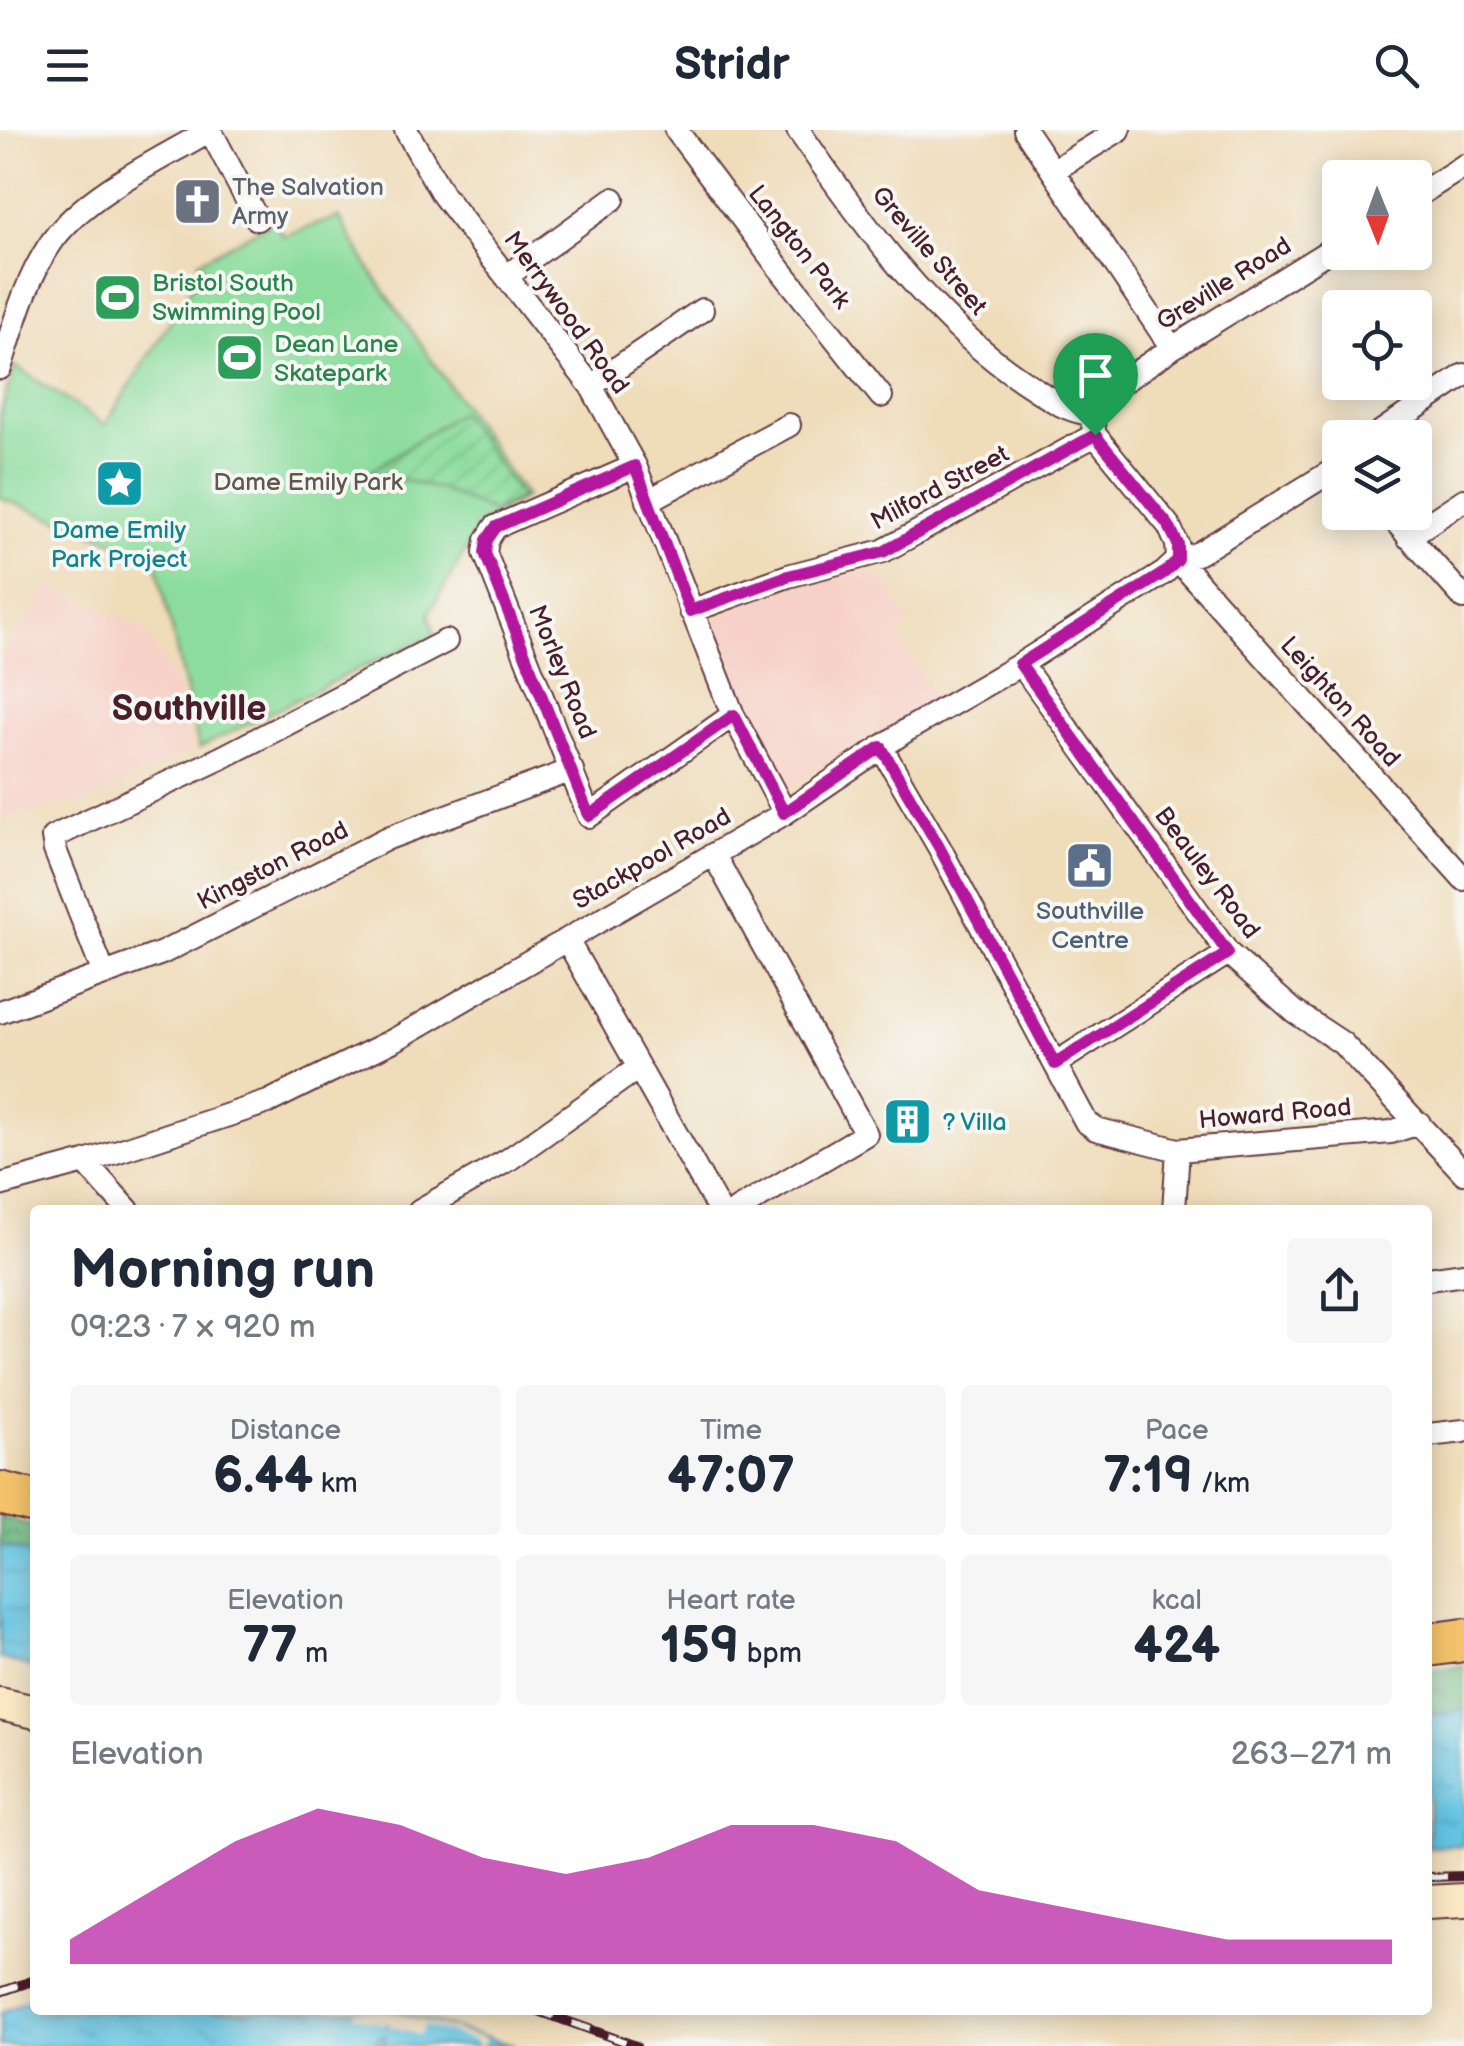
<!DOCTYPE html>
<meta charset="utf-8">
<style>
:root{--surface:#fff;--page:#f6f6f7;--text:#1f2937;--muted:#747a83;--accent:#b5179e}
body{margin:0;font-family:"Balsamiq Sans",sans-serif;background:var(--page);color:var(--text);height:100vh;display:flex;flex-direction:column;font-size:38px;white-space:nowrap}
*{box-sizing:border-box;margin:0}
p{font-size:32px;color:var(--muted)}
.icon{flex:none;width:55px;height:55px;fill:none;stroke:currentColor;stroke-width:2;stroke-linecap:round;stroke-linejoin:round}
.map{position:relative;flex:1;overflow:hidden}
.sheet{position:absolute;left:30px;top:1075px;width:1402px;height:810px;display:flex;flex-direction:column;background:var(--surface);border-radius:10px;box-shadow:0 5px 25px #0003}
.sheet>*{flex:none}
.needle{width:65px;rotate:179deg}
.fabs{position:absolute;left:1322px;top:30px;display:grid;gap:20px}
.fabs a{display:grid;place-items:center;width:110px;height:110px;border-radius:10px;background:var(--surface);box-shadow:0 5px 25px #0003;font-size:50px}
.pin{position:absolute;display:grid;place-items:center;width:85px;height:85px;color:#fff;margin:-102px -42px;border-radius:50% 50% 50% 0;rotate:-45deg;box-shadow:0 0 10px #0007}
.pin .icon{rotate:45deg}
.round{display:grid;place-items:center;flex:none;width:105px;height:105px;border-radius:10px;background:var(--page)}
.summary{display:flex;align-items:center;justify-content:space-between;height:170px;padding:0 40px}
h1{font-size:55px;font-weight:700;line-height:75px}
.stats{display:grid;grid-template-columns:repeat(3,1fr);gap:15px;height:170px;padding:10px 40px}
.stats div{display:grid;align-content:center;border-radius:10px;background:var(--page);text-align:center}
.stats b{font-size:50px;font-weight:700}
.stats small{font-size:28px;font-weight:400}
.stats p{font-size:28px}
.chart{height:280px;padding:20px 40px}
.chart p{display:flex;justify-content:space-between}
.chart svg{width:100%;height:180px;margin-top:10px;fill:var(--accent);opacity:.7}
header{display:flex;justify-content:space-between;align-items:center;height:130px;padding:0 40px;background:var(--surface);font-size:45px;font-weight:700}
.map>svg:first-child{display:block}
.built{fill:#f7d1c7}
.forest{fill:url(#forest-crowns);stroke:#5e6e58;stroke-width:2.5}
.park{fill:#8cdd9d;stroke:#6b7e64;stroke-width:2.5}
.garden{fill:url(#garden-furrows);stroke:#6b7e64;stroke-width:2.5}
.water{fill:url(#water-ripples);stroke:#567286;stroke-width:2.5}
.pier{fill:#efdcb9}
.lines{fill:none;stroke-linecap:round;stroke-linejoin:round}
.ferry{stroke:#525162;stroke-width:2.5;stroke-dasharray:12 10;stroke-linecap:butt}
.street-casing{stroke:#633b40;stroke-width:26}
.secondary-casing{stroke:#633b40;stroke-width:36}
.highway-casing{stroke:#633b40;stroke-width:46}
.street{stroke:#fff;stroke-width:22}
.secondary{stroke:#fae7c3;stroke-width:32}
.highway{stroke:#f3c26a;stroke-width:42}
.rail-casing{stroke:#4a1f2b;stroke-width:10}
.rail{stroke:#f6f6f2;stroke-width:6;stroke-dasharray:19;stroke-linecap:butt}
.route-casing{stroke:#fff;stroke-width:20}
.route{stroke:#b5179e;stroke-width:12}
.labels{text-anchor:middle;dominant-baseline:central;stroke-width:8;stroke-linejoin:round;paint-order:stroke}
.worship-label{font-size:25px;fill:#5b616d;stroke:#f6f6f2;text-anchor:start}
.street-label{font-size:25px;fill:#4a1f2b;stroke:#f6f6f2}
.leisure-label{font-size:25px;fill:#27864d;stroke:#f6f6f2;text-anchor:start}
.park-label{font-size:25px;fill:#5e584d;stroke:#f6f6f2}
.culture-label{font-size:25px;fill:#0d838f;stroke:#f6f6f2}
.service-label{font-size:25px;fill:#4e5e75;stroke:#f6f6f2}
.district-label{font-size:35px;font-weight:bold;fill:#4a1f2b;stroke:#f6f6f2}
</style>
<header><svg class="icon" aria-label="menu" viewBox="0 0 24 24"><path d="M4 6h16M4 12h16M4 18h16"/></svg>Stridr<svg class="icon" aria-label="search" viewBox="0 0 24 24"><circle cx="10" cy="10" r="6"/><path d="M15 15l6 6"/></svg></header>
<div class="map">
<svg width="1464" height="1916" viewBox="0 0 1464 1916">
<defs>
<pattern id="forest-crowns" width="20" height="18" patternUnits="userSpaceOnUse" patternTransform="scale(2.5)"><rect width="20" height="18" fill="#71bc84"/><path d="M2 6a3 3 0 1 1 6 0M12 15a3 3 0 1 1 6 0" fill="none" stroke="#5f986c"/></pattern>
<pattern id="garden-furrows" width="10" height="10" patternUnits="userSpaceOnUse" patternTransform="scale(2.5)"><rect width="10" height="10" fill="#8cdd9d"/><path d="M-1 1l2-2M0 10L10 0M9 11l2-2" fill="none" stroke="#7abd87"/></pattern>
<pattern id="water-ripples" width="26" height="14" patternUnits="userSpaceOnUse" patternTransform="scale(2.5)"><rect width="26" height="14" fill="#63c4e2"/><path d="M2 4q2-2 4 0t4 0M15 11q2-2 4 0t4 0" fill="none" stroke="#57a8c2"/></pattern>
</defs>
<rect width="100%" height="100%" fill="#f6f6f2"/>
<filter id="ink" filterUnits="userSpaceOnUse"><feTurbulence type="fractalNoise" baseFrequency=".01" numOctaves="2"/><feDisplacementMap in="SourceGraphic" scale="20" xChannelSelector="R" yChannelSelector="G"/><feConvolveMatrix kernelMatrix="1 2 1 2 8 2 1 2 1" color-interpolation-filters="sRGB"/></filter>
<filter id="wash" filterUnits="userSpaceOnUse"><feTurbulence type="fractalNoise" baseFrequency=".0048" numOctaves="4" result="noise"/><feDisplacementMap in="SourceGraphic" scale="40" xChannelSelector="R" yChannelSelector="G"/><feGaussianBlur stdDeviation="2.25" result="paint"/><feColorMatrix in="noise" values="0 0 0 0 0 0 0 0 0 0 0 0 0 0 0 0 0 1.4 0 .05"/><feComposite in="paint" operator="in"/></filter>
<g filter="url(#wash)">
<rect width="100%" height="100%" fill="#efdcb9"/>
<path class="built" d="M 862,439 L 884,450 L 910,494 L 896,501 L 934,569 L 789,658 L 713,492 L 742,474 L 772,463 Z
M 49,456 L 144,499 L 176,554 L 193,619 L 81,675 L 68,673 L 0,689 L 0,533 Z"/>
<path class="forest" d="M 0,1387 L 35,1396 L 35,1425 L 0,1415 Z
M 1464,1535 L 1464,1580 L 1428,1585 L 1428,1540 Z"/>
<path class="park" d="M 339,87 L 374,146 L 526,367 L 482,392 L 429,483 L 435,505 L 352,542 L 199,618 L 155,427 L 0,368 L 0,285 L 15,236 L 105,295 L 204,138 L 198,132 L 274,91 L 283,106 Z"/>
<path class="garden" d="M 460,282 L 521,367 L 492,382 L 443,360 L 370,342 Z"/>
<path class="water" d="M 0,1415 L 35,1425 L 35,1538 L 0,1528 Z
M 1464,1580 L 1464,1716 L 1428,1717 L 1428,1585 Z
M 35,1868 L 35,1880 L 391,1880 L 515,1916 L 0,1916 L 0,1883 Z"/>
<path class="pier" d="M 356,1880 L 387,1880 L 485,1909 L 483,1916 L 477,1916 L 477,1911 L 424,1895 L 420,1905 L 354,1885 Z"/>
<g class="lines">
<path class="ferry" d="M 375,1916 L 387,1893
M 383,1916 L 386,1899"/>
</g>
</g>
<g filter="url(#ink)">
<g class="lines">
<defs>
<path id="street" d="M 210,0 L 257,89
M 406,0 L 443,65 L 591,256 L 635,336 L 733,585 L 785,683
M 676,0 L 776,134 L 881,266
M 798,0 C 862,93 933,193 1029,255 C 1050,269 1066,281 1091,284
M 1025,0 L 1172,218
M 1054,40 L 1119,0
M 1415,67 L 1464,36
M 507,146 L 613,69
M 0,238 C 14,195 26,148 53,110 C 87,63 160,30 210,0
M 591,256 L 702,180
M 1372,308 L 1464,245
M 635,336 L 495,397 L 487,410 L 485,423 L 589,686 L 733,585
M 648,371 L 789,295
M 1387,382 L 1464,468
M 1408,407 L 1464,370
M 1178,430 L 1177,414 L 1169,396 L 1095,305 L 1091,284 L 1095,271 L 1172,218 L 1340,114
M 1178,430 L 1464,749
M 691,481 L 788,446 L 883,421 L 1095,305
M 1021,534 L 1228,823 L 1295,882 L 1342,913 L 1464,1043
M 881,617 L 939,717 L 1086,992 L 1096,999 L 1178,1020 L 1391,1002 L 1419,993
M 714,725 L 866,1004 L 737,1080
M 567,810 L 719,1080
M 104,844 L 55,720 L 53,707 L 221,628 L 446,511
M 0,882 L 162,823 L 388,708 L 572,640
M 1055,934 L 1228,823
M 85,1032 L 128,1080
M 0,1055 L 85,1032 L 268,972 L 396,909 L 785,683 L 907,600 L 1021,534 L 1164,443 L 1178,430 L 1199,423 L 1340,336
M 420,1080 L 508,1030 L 638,938
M 1174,1080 L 1178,1020
M 1428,1149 L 1464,1144
M 1428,1305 L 1464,1301"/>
<path id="secondary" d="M 0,1574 L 35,1582
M 1428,1772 L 1464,1770"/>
<path id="highway" d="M 0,1363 L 35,1372
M 1428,1515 L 1464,1510"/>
</defs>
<use href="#street" class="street-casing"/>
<use href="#secondary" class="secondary-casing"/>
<use href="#highway" class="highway-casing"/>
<use href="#street" class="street"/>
<use href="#secondary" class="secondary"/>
<use href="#highway" class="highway"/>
<defs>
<path id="rail" d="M 1428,1747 L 1464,1746
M 0,1862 L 35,1850
M 536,1880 L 636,1916"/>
</defs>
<use href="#rail" class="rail-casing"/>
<use href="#rail" class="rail"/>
</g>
</g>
<g class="lines" filter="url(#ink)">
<defs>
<path id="route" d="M 1095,305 L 1169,396 L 1178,414 L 1178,430 L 1164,443 L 1020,534 L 1228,823 L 1055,934 L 939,717 L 881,617 L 784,683 L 734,585 L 589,686 L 485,423 L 487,410 L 496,397 L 635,336 L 690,481 L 788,446 L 883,422 Z"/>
</defs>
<use href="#route" class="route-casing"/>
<use href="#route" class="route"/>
</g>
<defs>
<symbol id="church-square" viewBox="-11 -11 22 22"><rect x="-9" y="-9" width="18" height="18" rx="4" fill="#6b7280" stroke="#f6f6f2"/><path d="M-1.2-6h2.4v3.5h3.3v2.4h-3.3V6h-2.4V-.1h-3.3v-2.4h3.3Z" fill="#fff"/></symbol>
<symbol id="stadium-square" viewBox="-11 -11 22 22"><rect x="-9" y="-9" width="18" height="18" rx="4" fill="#2e9e5b" stroke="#f6f6f2"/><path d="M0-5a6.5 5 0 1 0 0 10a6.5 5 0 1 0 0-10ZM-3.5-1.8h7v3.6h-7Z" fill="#fff"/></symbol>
<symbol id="sight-square" viewBox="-11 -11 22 22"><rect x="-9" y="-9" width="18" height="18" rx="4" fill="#0f9aa8" stroke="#f6f6f2"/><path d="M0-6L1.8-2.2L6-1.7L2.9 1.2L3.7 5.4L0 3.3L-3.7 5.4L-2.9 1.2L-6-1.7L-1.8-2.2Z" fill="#fff"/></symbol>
<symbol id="civic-square" viewBox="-11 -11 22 22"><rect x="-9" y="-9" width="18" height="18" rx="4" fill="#5c6f8a" stroke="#f6f6f2"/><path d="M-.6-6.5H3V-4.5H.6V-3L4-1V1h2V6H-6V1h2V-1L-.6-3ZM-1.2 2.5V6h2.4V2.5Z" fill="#fff"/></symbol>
<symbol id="building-square" viewBox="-11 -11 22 22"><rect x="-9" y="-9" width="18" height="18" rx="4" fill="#0f9aa8" stroke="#f6f6f2"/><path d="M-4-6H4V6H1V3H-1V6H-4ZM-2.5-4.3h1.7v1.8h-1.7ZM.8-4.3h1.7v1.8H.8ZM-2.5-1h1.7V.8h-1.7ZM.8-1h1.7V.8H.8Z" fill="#fff"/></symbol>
</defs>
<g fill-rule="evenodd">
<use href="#church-square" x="170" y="44" width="55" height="55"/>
<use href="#stadium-square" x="90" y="140" width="55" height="55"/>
<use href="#stadium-square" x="212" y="200" width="55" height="55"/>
<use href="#sight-square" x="92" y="326" width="55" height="55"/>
<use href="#civic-square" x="1062" y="708" width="55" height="55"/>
<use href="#building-square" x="880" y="964" width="55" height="55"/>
</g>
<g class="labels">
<g class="worship-label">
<text x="232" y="57">The Salvation<tspan x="232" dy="29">Army</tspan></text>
</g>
<g class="street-label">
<text transform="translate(799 117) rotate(52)">Langton Park</text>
<text transform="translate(929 121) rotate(49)">Greville Street</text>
<text transform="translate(1224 154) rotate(-32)">Greville Road</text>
<text transform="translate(566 183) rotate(54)">Merrywood Road</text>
<text transform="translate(940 358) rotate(-28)">Milford Street</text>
<text transform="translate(562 542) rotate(68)">Morley Road</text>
<text transform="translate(1340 572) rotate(48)">Leighton Road</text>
<text transform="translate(652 729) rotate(-30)">Stackpool Road</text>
<text transform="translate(273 736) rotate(-27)">Kingston Road</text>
<text transform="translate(1207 743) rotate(53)">Beauley Road</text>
<text transform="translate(1275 984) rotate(-5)">Howard Road</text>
</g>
<g class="leisure-label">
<text x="152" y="153">Bristol South<tspan x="152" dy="29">Swimming Pool</tspan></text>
<text x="274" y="214">Dean Lane<tspan x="274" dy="29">Skatepark</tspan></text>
</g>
<g class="park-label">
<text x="308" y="352">Dame Emily Park</text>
</g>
<g class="culture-label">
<text x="119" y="400">Dame Emily<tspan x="119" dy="29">Park Project</tspan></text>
<text x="943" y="992" text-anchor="start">? Villa</text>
</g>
<g class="service-label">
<text x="1090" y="781">Southville<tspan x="1090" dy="29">Centre</tspan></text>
</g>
<g class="district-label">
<text x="189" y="579">Southville</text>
</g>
</g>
</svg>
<div class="fabs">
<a><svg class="needle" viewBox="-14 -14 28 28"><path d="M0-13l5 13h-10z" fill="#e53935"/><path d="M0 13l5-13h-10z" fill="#747a83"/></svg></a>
<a><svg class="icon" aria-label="locate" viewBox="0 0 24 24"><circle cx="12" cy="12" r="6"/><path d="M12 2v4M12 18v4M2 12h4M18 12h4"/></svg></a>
<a><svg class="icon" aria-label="layers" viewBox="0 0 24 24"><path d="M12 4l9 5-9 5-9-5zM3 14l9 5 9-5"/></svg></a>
</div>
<div class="pin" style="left:1095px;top:305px;background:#1e9e55"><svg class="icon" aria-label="arrive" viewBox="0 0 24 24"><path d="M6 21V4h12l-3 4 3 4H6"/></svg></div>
<section class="sheet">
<div class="summary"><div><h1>Morning run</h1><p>09:23 · 7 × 920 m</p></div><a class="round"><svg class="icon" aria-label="share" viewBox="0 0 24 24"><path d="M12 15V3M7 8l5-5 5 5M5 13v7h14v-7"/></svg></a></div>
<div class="stats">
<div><p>Distance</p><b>6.44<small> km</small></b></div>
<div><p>Time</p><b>47:07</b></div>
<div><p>Pace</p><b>7:19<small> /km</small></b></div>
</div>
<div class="stats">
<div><p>Elevation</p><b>77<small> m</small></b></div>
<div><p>Heart rate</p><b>159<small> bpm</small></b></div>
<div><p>kcal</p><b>424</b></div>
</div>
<div class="chart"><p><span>Elevation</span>263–271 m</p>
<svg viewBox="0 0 160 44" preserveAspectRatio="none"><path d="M0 44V38L10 26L20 14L30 6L40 10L50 18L60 22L70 18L80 10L90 10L100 14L110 26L120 30L130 34L140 38L150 38L160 38V44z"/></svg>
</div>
</section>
</div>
